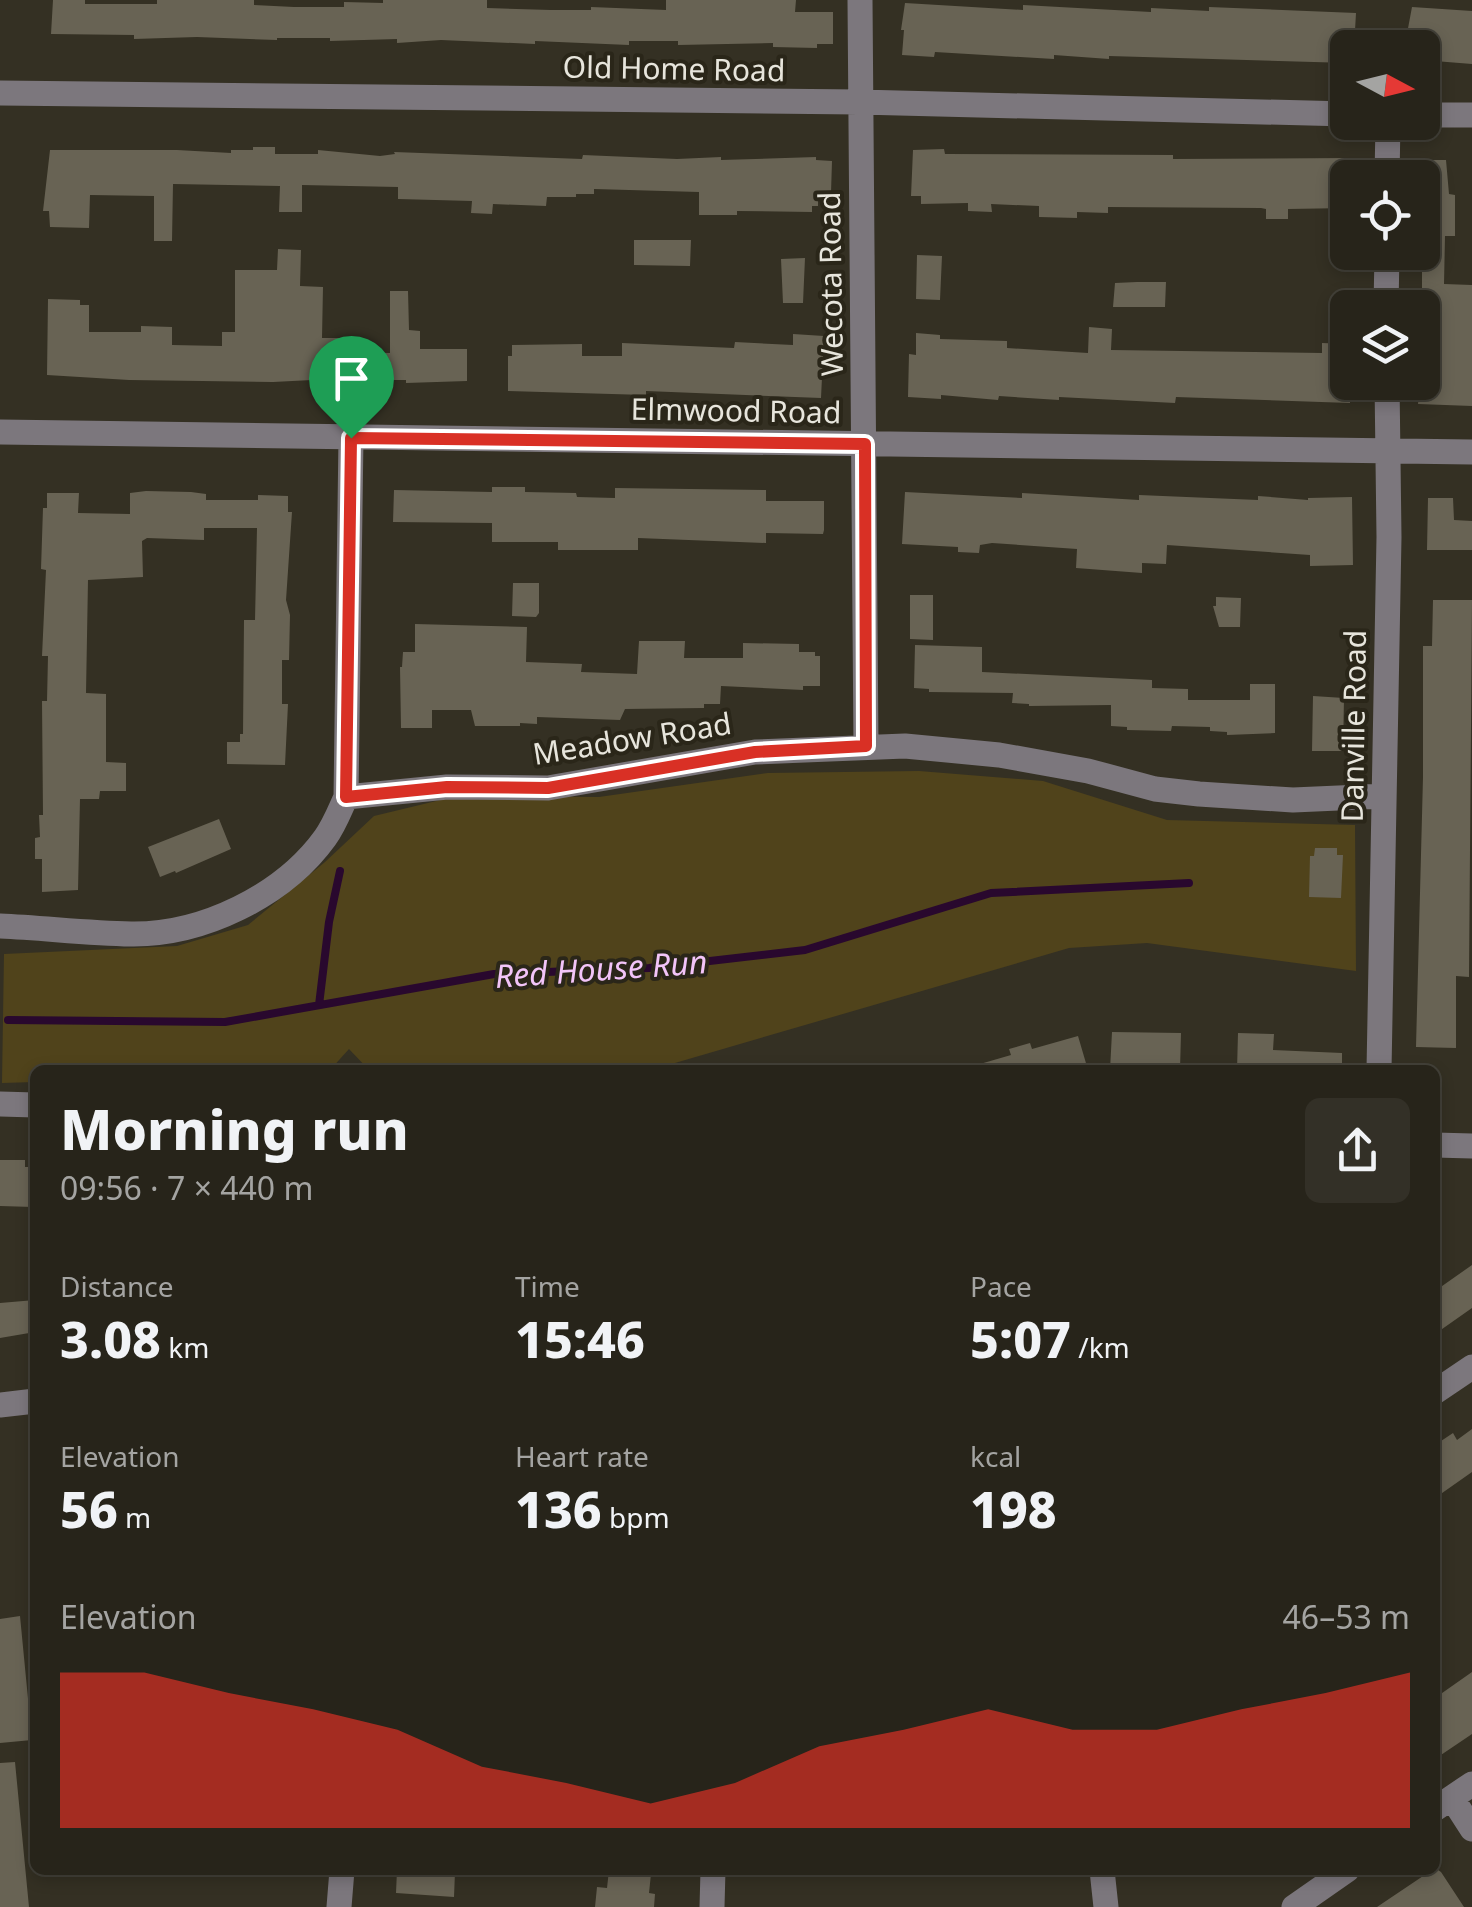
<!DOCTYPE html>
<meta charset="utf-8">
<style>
:root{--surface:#27241a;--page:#333027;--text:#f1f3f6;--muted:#a4a4a2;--line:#434139;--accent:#d93025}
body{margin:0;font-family:"Noto Sans",sans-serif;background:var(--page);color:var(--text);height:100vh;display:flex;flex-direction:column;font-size:38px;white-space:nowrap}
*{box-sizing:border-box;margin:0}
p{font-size:32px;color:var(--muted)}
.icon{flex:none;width:55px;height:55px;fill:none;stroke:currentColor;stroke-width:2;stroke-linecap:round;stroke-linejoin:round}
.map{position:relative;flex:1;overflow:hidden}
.drawer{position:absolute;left:30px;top:1065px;width:1410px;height:810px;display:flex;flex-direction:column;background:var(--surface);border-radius:15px;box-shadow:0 5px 15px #0003,0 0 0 2px var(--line)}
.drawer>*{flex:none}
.needle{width:65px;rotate:97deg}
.buttons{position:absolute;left:1330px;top:30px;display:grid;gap:20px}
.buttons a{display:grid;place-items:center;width:110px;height:110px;border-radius:15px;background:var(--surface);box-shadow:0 5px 15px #0003,0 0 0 2px var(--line);font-size:50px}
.pin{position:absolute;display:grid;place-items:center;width:85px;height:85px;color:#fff;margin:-102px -42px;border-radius:50% 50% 50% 0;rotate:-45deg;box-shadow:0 0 10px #0007}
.pin .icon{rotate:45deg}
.round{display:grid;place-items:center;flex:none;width:105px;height:105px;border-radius:15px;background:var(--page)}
.headline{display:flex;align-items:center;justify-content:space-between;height:170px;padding:0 30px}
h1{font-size:55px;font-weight:800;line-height:75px}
.figures{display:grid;grid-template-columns:repeat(3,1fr);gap:15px;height:170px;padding:10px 30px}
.figures div{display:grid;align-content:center}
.figures b{font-size:50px;font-weight:800}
.figures small{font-size:28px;font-weight:400}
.figures p{font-size:28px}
.chart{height:280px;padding:20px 30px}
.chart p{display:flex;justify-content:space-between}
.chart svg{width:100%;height:180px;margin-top:10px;fill:var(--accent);opacity:.7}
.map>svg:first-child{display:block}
.green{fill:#50431b}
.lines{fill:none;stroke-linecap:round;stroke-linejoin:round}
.stream{stroke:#29082e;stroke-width:8}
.building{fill:#686354}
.minor{stroke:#7c777d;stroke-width:25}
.route-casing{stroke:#fff;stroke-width:20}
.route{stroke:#d93025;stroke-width:12}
.labels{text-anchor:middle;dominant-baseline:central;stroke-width:8;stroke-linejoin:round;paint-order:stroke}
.street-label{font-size:30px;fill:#e7e5dc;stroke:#2a2619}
.water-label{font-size:32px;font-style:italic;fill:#f2c4f9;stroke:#2a2619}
</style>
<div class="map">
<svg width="1472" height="1907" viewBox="0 0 1472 1907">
<rect width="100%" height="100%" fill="#343023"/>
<path class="green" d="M 919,771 L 1043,781 L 1167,820 L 1355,825 L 1356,971 L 1147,943 L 1069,948 L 651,1070 L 369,1070 L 349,1049 L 330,1070 L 35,1070 L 35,1082 L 2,1083 L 4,954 L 177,946 L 248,925 L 325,862 L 374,816 L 457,796 L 599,797 L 768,773 Z"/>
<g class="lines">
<path class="stream" d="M 319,1005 L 329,922 L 340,871
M 8,1020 L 225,1022 L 494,974 L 649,968 L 805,950 L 991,893 L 1189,883"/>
</g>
<path class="building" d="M 53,0 L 85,0 L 85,4 L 157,4 L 157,0 L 254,0 L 254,5 L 294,7 L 344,7 L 344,2 L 383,3 L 383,0 L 487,0 L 487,8 L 551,10 L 591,10 L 591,7 L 666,10 L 666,0 L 796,0 L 795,12 L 833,12 L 833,44 L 817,44 L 817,48 L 773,47 L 773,43 L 678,45 L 678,41 L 629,41 L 629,45 L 535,41 L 535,44 L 441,40 L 397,43 L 397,39 L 330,41 L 330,38 L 277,38 L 277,40 L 197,37 L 134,39 L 134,35 L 51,34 Z
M 905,3 L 1023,10 L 1023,5 L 1151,12 L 1151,8 L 1209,11 L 1209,7 L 1356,13 L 1354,48 L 1348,48 L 1348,63 L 1109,56 L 1109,59 L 1054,55 L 1054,59 L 935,52 L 934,57 L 902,55 L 904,30 L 901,30 Z
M 1412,7 L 1472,11 L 1472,64 L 1422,60 L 1422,48 L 1408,48 L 1409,40 L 1406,39 Z
M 253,147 L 275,147 L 275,154 L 318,154 L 318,150 L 380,156 L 395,154 L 394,152 L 582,159 L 583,155 L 677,159 L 721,157 L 721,160 L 816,157 L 816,160 L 832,161 L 831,193 L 818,193 L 818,206 L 812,206 L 812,212 L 737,211 L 737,215 L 699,215 L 699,192 L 594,189 L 594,194 L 576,194 L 576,197 L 547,197 L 546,206 L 493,204 L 492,214 L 471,213 L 472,201 L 398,199 L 398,187 L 302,185 L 302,212 L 279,212 L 280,186 L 173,184 L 172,241 L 154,241 L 154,196 L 90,195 L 89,228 L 50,227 L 49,211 L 43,211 L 50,150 L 177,150 L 231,153 L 231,150 L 253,150 Z
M 944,149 L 945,154 L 1173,155 L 1173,159 L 1352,158 L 1352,178 L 1348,178 L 1348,208 L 1288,209 L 1288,219 L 1266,219 L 1266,209 L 1261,208 L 1108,207 L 1108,213 L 1077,212 L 1077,218 L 1039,217 L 1039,206 L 991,204 L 992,212 L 968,211 L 968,203 L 921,204 L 921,196 L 911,196 L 913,150 Z
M 1422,160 L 1446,160 L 1449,194 L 1455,195 L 1455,236 L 1445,236 L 1444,284 L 1472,285 L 1472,406 L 1418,404 L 1420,382 L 1422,382 Z
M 634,240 L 691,240 L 690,266 L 634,265 Z
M 278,249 L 301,250 L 300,286 L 323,287 L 322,338 L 350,338 L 349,352 L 390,353 L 390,291 L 408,291 L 409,330 L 420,331 L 420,349 L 467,349 L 467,381 L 406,383 L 406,380 L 390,380 L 390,376 L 273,382 L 129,380 L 47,375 L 48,299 L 80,300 L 80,305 L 89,305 L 89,332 L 141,332 L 141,326 L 172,327 L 172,345 L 222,346 L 222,332 L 235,332 L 235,270 L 277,270 Z
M 917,255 L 942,256 L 940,300 L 916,299 Z
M 805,258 L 803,303 L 783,303 L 781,259 Z
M 1137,282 L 1166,282 L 1165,307 L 1113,307 L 1115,283 Z
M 1089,327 L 1112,329 L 1111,350 L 1322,353 L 1322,343 L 1348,344 L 1350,403 L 1176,397 L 1175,403 L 1059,397 L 1059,400 L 999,396 L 998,400 L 941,395 L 941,399 L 908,397 L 909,354 L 916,355 L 916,333 L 940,335 L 940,339 L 1007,341 L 1007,348 L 1088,353 Z
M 793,334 L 824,336 L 821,398 L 646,391 L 646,395 L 508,391 L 508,356 L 512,356 L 512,345 L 582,344 L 582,356 L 622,356 L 622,343 L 734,348 L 735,342 L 793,345 Z
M 492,487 L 525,487 L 525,492 L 576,493 L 577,497 L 615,498 L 615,488 L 766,490 L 766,501 L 824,501 L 824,530 L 823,534 L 766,533 L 766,543 L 638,538 L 638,550 L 558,550 L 558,542 L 492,542 L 492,523 L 393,522 L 394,490 L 492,492 Z
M 146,491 L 191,492 L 206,494 L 206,500 L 258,500 L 258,495 L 288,496 L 288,512 L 292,512 L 286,600 L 290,615 L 289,660 L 282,660 L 282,704 L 288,704 L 285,765 L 227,764 L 227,742 L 240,742 L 240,734 L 243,734 L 244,620 L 255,620 L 257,528 L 204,528 L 204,540 L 147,538 L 142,541 L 143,577 L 88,580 L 86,693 L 106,694 L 106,762 L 126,763 L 126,791 L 100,791 L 99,799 L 80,799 L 78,890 L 42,892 L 42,859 L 35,859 L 35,838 L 40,837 L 39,815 L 43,815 L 42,701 L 47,701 L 48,656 L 42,656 L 46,570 L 41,569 L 43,508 L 47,508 L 47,493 L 79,493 L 78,513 L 130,514 L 130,493 Z
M 905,492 L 1022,498 L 1022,493 L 1139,500 L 1139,495 L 1258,500 L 1258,496 L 1308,500 L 1308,498 L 1352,497 L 1353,565 L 1310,566 L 1310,555 L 1167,545 L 1166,564 L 1142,563 L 1142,573 L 1076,568 L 1077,549 L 992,543 L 980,545 L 979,553 L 958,552 L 958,547 L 902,544 Z
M 1428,498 L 1453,498 L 1454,520 L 1472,521 L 1472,550 L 1427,550 Z
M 513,583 L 539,583 L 539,613 L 536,617 L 512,616 Z
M 910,595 L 933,595 L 933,640 L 910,639 Z
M 1216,597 L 1241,598 L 1240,627 L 1219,627 L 1213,606 L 1216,606 Z
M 1433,600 L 1472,600 L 1469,977 L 1456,976 L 1456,1048 L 1416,1047 L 1423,777 L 1423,646 L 1432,646 Z
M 415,624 L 527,627 L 526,662 L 582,664 L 581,672 L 637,674 L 639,641 L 685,641 L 684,658 L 743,658 L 743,643 L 799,644 L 799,652 L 815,652 L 815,656 L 820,656 L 820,686 L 803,686 L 803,690 L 721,686 L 720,704 L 704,704 L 704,708 L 625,709 L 620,720 L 537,717 L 537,724 L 520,723 L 520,726 L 475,726 L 471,710 L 432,710 L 432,728 L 401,728 L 400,667 L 402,667 L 403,652 L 415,652 Z
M 915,645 L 982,647 L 982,672 L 1152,680 L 1152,688 L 1188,689 L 1188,700 L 1250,700 L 1250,684 L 1275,684 L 1275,733 L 1227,735 L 1227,732 L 1210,731 L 1210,727 L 1172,726 L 1171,731 L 1127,730 L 1127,727 L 1111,726 L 1111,705 L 1029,706 L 1029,704 L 1012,703 L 1013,693 L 929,692 L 929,689 L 914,688 Z
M 1313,696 L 1344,698 L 1343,751 L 1312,751 Z
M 219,819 L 231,849 L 176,873 L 175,871 L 160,877 L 148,847 Z
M 1315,848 L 1337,848 L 1337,855 L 1343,855 L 1341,898 L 1309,897 L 1310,856 L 1314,856 Z
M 1112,1032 L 1181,1033 L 1180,1070 L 1110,1070 Z
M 1238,1033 L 1274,1034 L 1273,1050 L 1342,1053 L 1342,1070 L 1237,1070 Z
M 1078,1036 L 1088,1070 L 980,1070 L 980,1064 L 1011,1055 L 1009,1049 L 1030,1043 L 1032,1049 Z
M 0,1160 L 25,1160 L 25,1167 L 34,1167 L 33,1207 L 0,1206 Z
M 1472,1265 L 1472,1308 L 1435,1334 L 1435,1291 Z
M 35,1300 L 35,1332 L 0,1338 L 0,1303 Z
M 1472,1429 L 1472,1472 L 1435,1498 L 1435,1445 L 1453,1433 L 1457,1440 Z
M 20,1616 L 32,1740 L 0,1743 L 0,1619 Z
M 1472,1672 L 1472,1734 L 1435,1759 L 1435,1698 Z
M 15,1762 L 29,1907 L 0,1907 L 0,1763 Z
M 1435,1868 L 1441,1872 L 1464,1907 L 1377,1907 Z
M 397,1870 L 455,1872 L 454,1897 L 396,1893 Z
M 609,1870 L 651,1874 L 649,1893 L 655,1894 L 654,1907 L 595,1907 L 597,1887 L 607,1888 Z"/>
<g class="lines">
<path class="minor" d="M 860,0 L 866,746
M 0,93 L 859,102 L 1348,114
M 1422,115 L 1472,115
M 1387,178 L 1388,122
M 1386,308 L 1387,252
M 0,432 L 1472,452
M 346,797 L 351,437
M 0,926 C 44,928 87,933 131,934 C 202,935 283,896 325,838 C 334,826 340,810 346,797 L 447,787 L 548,788 L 755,752 L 905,746 L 999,755 L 1088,771 L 1155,789 L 1199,794 L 1293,800 L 1384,796
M 1379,1070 L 1389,537 L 1387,382
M 0,1104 L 35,1105
M 1435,1145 L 1472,1146
M 1435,1392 L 1472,1367
M 0,1405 L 35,1401
M 1452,1798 L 1472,1829
M 1435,1809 L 1472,1784
M 1102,1870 L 1106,1907
M 339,1907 L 342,1870
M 712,1907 L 713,1870
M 1294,1907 L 1347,1870"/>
</g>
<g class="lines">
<defs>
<path id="route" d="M 351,438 L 865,444 L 866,746 L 755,752 L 548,788 L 447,787 L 346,797 Z"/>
</defs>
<use href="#route" class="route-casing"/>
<use href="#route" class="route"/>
</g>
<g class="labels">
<g class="street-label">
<text transform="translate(674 68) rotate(1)">Old Home Road</text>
<text transform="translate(830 284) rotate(-91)">Wecota Road</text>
<text transform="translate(736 410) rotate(1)">Elmwood Road</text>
<text transform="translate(1353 726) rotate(-89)">Danville Road</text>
<text transform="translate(632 738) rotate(-9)">Meadow Road</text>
</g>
<g class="water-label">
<text transform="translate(601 968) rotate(-4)">Red House Run</text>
</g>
</g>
</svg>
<div class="buttons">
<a><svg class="needle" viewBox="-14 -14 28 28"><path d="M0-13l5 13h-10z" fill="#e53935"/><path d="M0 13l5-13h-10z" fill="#a4a4a2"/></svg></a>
<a><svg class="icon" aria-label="locate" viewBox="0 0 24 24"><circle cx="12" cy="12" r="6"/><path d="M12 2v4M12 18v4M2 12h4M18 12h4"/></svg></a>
<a><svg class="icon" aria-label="layers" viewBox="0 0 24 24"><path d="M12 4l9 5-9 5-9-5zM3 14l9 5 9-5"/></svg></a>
</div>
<div class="pin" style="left:351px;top:438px;background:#1e9e55"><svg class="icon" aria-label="arrive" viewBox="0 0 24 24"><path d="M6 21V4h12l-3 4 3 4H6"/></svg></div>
<section class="drawer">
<div class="headline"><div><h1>Morning run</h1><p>09:56 · 7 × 440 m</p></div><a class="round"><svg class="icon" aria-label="share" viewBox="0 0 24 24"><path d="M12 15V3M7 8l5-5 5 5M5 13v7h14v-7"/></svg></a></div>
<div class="figures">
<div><p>Distance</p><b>3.08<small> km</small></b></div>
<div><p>Time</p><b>15:46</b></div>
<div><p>Pace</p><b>5:07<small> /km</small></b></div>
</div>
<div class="figures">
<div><p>Elevation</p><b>56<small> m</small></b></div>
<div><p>Heart rate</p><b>136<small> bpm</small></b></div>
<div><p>kcal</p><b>198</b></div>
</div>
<div class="chart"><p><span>Elevation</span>46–53 m</p>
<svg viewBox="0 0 160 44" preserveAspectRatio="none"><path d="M0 44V6L10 6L20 11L30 15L40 20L50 29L60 33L70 38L80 33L90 24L100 20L110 15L120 20L130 20L140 15L150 11L160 6V44z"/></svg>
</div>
</section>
</div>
